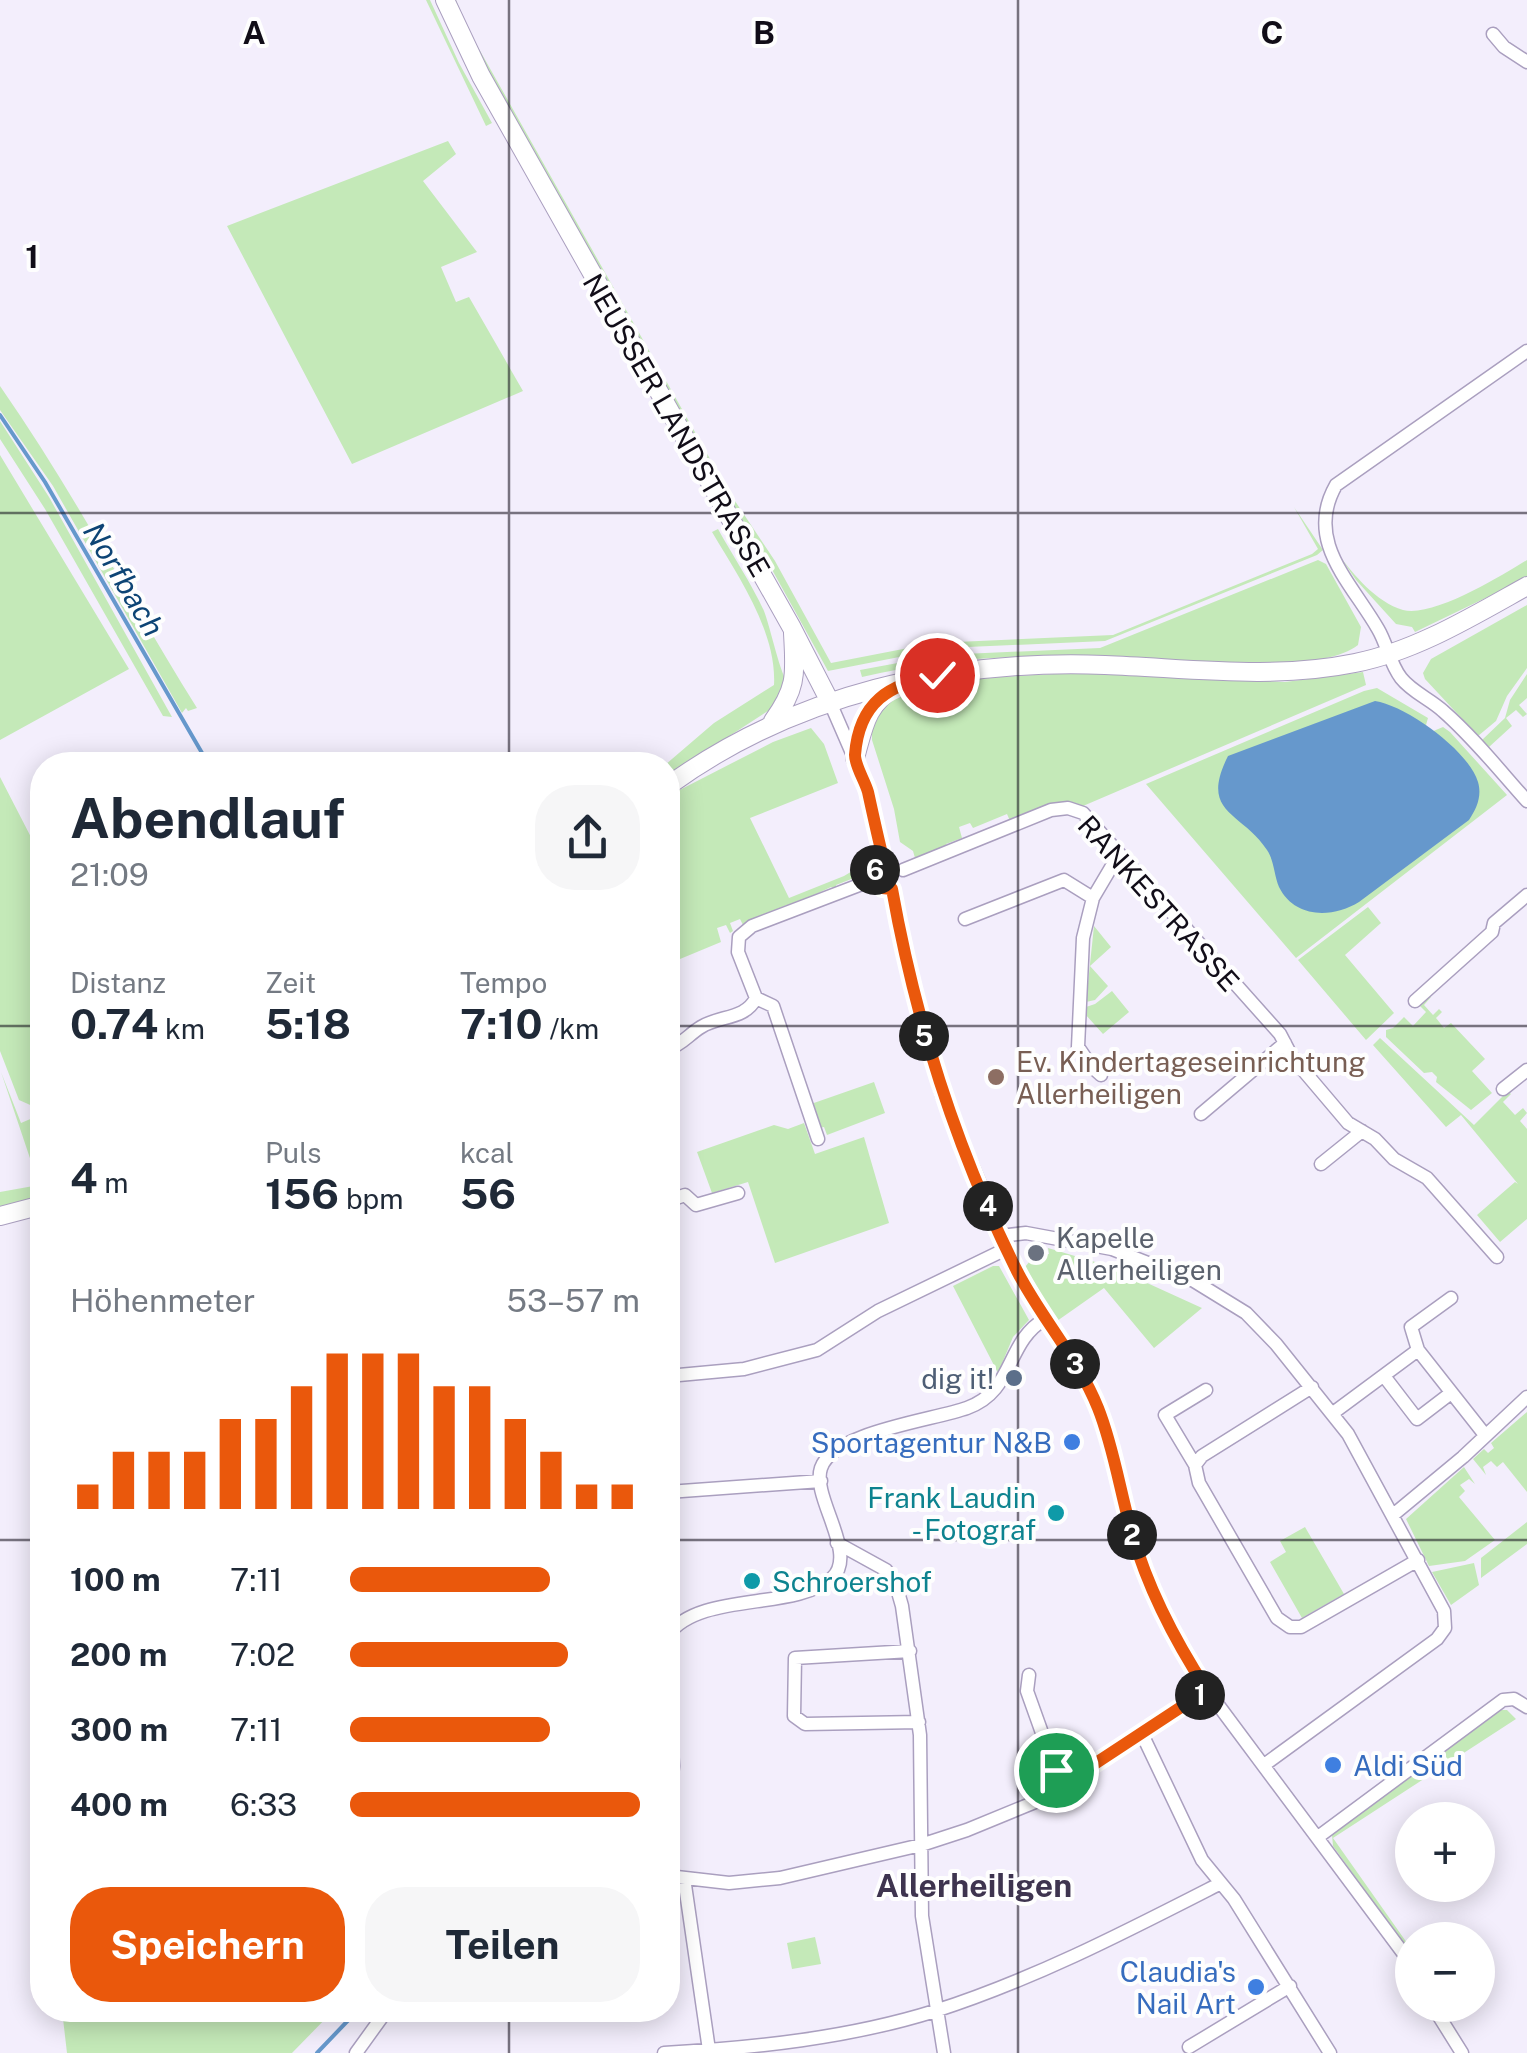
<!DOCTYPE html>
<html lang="de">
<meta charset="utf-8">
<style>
:root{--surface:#fff;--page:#f6f6f7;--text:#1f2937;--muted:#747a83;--accent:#ea580c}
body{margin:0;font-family:"Public Sans",sans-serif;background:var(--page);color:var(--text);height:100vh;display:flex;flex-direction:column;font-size:38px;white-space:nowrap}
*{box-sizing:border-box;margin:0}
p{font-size:32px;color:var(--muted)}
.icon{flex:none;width:55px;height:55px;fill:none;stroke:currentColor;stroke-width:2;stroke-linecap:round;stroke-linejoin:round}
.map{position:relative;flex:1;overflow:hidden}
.sheet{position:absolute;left:30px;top:752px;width:650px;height:1270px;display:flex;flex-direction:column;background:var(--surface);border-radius:40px;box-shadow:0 5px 25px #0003}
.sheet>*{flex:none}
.controls{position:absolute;left:1395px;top:1802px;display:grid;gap:20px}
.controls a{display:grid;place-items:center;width:100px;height:100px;border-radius:50%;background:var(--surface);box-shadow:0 5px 25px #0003;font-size:50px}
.pin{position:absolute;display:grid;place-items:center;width:85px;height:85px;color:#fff;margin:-42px;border:5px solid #fff;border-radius:50%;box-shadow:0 2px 10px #0007}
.km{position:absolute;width:50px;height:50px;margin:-25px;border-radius:50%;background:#222;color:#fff;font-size:28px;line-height:50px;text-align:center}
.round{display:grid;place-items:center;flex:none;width:105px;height:105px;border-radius:40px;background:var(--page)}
.overview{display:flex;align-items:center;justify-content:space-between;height:170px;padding:0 40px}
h1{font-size:55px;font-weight:700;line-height:75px}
.metrics{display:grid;grid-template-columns:repeat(3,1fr);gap:15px;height:170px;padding:10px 40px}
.metrics div{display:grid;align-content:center}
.metrics b{font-size:42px;font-weight:700}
.metrics small{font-size:28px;font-weight:400}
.metrics p{font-size:28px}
.chart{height:280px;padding:20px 40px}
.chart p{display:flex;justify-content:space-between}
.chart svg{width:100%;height:180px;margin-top:10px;stroke:var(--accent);stroke-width:6}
.primary-button{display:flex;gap:20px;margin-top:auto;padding:20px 40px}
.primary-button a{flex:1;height:115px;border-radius:40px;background:var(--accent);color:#fff;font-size:40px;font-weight:700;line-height:115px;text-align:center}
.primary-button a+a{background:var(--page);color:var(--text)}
ul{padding:0 40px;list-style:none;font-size:32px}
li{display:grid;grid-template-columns:160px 120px 1fr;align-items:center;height:75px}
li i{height:25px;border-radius:12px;background:var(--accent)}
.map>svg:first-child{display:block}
.green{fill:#c4e9b8}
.water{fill:#6698cc}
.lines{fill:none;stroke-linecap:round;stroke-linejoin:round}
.stream{stroke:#6698cc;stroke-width:4}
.minor-casing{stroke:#aa9fbf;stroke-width:15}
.secondary-casing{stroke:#aa9fbf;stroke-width:20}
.minor{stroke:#fff;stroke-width:12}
.secondary{stroke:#fff;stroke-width:18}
.route-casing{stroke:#fff;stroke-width:20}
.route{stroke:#ea580c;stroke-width:12}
.grid{fill:none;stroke:#110d18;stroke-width:2.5;stroke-opacity:0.55}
.education-dot{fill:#8d6e63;stroke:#fefefe;stroke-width:4}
.worship-dot{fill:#6b7280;stroke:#fefefe;stroke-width:4}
.service-dot{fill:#5c6f8a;stroke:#fefefe;stroke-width:4}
.shop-dot{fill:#3f7fe0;stroke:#fefefe;stroke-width:4}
.culture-dot{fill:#0f9aa8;stroke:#fefefe;stroke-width:4}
.labels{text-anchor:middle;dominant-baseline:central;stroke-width:8;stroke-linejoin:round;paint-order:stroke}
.street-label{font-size:28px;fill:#110d18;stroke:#fefefe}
.education-label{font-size:28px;fill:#785e54;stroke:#fefefe;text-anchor:start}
.worship-label{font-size:28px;fill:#5b616d;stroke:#fefefe;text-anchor:start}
.service-label{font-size:28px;fill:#4e5e75;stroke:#fefefe;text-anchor:end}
.shop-label{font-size:28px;fill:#366cbe;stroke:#fefefe;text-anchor:end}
.culture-label{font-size:28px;fill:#0d838f;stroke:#fefefe;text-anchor:end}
.water-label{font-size:30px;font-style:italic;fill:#0d4475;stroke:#fefefe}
.quarter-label{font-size:32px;font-weight:bold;fill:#3e344f;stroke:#fefefe}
.grid-label{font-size:32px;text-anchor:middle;font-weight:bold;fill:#110d18;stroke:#fefefe;stroke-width:8;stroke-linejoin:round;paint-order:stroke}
</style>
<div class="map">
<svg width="1527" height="2053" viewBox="0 0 1527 2053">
<rect width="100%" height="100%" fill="#f3eefc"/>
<path class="green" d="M 426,0 L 430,0 L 459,63 L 492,123 L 486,126 Z
M 451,0 L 456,0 L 470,33 L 727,489 L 775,561 L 831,663 L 934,643 L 1113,635 L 1312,554 L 1318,549 L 1294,507 L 1323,550 L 1317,555 L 1105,641 L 945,648 L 828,671 L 770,566 L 720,491 L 488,77 Z
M 448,141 L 456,154 L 423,181 L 477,252 L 441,267 L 456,302 L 469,297 L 523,391 L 352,464 L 227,226 Z
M 0,386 C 72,489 130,601 197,708 L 188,711 L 186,708 L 182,713 L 53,486 L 0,410 Z
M 0,421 L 49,497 L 172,717 L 163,716 L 45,509 L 0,439 Z
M 0,455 L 129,669 L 0,740 Z
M 718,529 C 733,556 751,583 764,611 C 771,629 780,675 789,685 L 771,709 L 668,776 L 665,765 L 714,723 L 774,685 C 777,632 738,576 712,532 Z
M 1338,554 C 1354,575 1376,602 1403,610 C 1433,618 1501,576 1527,560 L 1527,578 L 1415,632 L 1412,627 L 1396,624 L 1356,580 Z
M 1318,560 L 1326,564 L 1361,627 L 1358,645 C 1312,682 1110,657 1043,657 C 982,656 922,663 862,677 L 860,670 L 941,655 L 1100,648 Z
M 1527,605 L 1527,668 L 1507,696 L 1496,721 L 1478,736 L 1425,679 L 1423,673 L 1431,659 Z
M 1091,672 L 1285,682 L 1363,672 L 1366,685 L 1083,806 L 1065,801 L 1010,821 L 1007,814 L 973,828 L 970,823 L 959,827 L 962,838 L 946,844 L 947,848 L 915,858 L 913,851 L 900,842 L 894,809 L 872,740 L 872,727 L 883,705 L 905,695 L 981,678 Z
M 1527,674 L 1527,698 L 1519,705 L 1527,714 L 1523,717 L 1516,710 L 1506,718 L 1512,726 L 1489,747 L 1482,740 L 1505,718 L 1510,700 Z
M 1377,688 L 1428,718 L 1426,725 L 1431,732 L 1443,727 L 1450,732 L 1507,795 L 1296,958 L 1146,784 L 1364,691 Z
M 811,728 L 824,744 L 838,783 L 750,818 L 789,898 L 844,876 L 859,867 L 861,879 L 856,881 L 854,878 L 836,885 L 837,889 L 831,887 L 814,895 L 815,898 C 806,900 796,898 789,908 L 787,905 L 770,912 L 771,916 L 767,917 L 765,914 L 749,920 L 744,927 L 740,919 L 730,923 L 733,931 L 730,933 L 726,925 L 717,928 L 721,942 L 668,964 L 668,796 L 773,742 Z
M 0,777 L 34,843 L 42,841 L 42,1105 L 37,1108 L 19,1100 L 0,1051 Z
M 1368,907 L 1381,923 L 1345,955 L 1394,1013 L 1366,1040 L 1298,960 Z
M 1094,926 L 1111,947 L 1090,966 L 1108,986 L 1095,1000 L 1086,1002 Z
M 1112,991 L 1129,1012 L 1103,1034 L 1085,1014 L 1086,1007 L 1095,1004 Z
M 1429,995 L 1431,997 L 1424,1005 L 1433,1015 L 1439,1009 L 1442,1012 L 1436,1018 L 1444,1028 L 1451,1023 L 1485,1059 L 1472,1071 L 1492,1093 L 1471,1110 L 1436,1082 L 1437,1077 L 1432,1072 L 1424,1073 L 1386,1037 L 1386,1030 L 1393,1028 L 1404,1017 L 1413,1026 L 1426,1012 L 1418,1004 Z
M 1380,1038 L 1474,1125 L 1508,1091 L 1511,1094 L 1503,1102 L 1515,1115 L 1523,1108 L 1527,1113 L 1520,1121 L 1527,1129 L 1527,1219 L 1500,1242 L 1477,1215 L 1515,1182 L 1518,1184 L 1461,1115 L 1446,1127 L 1373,1045 Z
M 1,1072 L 21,1123 L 42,1114 L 42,1197 L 0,1208 L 0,1192 L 39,1185 Z
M 874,1082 L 885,1113 L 827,1135 L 824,1127 L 820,1128 L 811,1104 Z
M 804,1123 L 815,1154 L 864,1137 L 889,1223 L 775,1263 L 748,1182 L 712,1193 L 697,1152 L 774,1125 L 788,1129 Z
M 1048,1248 L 1112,1267 L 1202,1308 L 1154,1348 L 1104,1288 L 1057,1321 L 1025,1267 L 1034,1256 L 1049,1254 Z
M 993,1266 L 999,1266 L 1029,1320 L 1013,1337 L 998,1373 L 953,1286 Z
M 1527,1412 L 1527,1492 L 1503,1462 L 1497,1467 L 1491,1461 L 1483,1467 L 1486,1475 L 1473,1459 L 1484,1449 L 1488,1453 L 1494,1448 L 1491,1443 Z
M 1464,1467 L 1475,1484 L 1469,1479 L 1460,1485 L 1465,1491 L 1459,1497 L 1495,1540 L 1465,1561 L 1429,1566 L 1406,1519 Z
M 1527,1522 L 1527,1544 L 1481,1578 L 1481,1558 Z
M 1305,1527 L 1344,1594 L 1302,1618 L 1270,1562 L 1286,1552 L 1280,1541 Z
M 1474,1563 L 1479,1585 L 1451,1605 L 1432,1572 Z
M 1501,1710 L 1507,1710 L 1516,1719 L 1333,1838 L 1412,1950 L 1412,1956 L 1333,1846 L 1332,1835 Z
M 815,1937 L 821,1964 L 792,1969 L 787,1943 Z
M 62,2010 L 334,2010 L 292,2053 L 67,2053 Z"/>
<path class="water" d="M 1375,701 C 1407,706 1469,751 1478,782 C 1482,796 1477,808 1469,820 L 1359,902 C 1333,918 1295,919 1279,887 C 1274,875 1274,860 1267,850 C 1241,811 1199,814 1228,756 Z"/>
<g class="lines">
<path class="stream" d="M 0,415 L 45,482 L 209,765
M 317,2053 L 358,2010"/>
<defs>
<path id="minor" d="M 1493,34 L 1504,47 L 1527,62
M 1527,351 L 1336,485 C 1304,541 1351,582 1378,629 C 1387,644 1390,664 1401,678 C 1412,692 1430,699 1443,711 C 1474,738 1500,771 1527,801
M 829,700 L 865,783 L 883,862
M 903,870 L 1051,810 L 1068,808 L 1083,813 L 1280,1034 L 1292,1057 L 1348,1123 L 1375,1139 L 1394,1159 L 1427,1178 L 1497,1257
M 892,889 L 923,1031 L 942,1095 L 1020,1277 L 1081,1373 L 1098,1408 L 1132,1534 L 1168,1624 L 1207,1690 L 1412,1965
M 965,919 L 1064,880 L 1093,898
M 1415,1001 L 1492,932 L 1494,923 L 1527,895
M 668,1049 C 683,1044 688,1035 701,1027 C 720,1015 745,1020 756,998
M 1101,1075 L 1091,1066 L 1078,1047 L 1083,938 L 1093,898 L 1119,854
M 1503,1089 L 1527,1070
M 1201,1114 L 1285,1043
M 818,1139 L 773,1006 L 756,998 L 738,952 L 739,937 L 752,926 L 875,879
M 1321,1164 L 1362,1131
M 668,1201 L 685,1195 L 696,1205 L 738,1193
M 1000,1236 L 1026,1233 L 1112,1249 L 1194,1281 L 1246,1313 L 1276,1344 L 1348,1434 L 1444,1611 L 1445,1628 L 1437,1639 L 1264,1765
M 1418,1350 L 1411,1327 L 1451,1298
M 668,1376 L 744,1369 L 817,1350 L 878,1311 L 1006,1249
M 1384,1376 L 1417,1419 L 1451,1393
M 1312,1387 L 1202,1456 L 1195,1465 L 1199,1483 L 1277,1618 L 1290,1627 L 1301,1627 L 1418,1560
M 1333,1413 L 1418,1350 L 1485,1435
M 1195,1465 L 1165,1415 L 1206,1390
M 668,1492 L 821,1481
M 1393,1515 L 1463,1457 L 1527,1397
M 837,1543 L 886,1570 L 896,1585 L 902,1606 L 920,1735 L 922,1916 L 944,2053
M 668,1635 C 700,1591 795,1611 832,1578 C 859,1554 811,1497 821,1468 C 833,1432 934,1420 967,1408 C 1015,1391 1005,1342 1045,1319
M 910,1651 L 795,1658 L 794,1716 L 805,1724 L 919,1722
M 1029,1675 L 1027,1691 L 1061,1786
M 668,1682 L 673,1766 L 668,1817
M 1142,1734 L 1202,1860 L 1234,1899 L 1330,2053
M 1318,1837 L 1503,1700 L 1514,1699 L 1527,1707
M 668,1876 L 729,1883 L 780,1878 L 921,1845 L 967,1830 L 1040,1800 L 1207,1690
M 684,1878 L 709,2050
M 1432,2005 L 1462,2053
M 1189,2047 L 1290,1986
M 356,2053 L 387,2010
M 664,2053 C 754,2048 849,2038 935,2011 C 1035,1979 1129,1930 1221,1883"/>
<path id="secondary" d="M 445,0 L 481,76 L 792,628 L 829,700
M 773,721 C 798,687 795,673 793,633
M 855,758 C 864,726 866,705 896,686
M 668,786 C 794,694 950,659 1105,665 C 1188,668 1272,680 1355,663 C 1416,651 1473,616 1527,586
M 0,1216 L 42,1205"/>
</defs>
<use href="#minor" class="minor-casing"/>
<use href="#secondary" class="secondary-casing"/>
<use href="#minor" class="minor"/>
<use href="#secondary" class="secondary"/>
</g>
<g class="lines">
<defs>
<path id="route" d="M 937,675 C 889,684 859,702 855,755 C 855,766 865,781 868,792 C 873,815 878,838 884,862 L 876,868 L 875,880 L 882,888 L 892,889 C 916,1023 956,1149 1017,1271 C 1041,1318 1078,1358 1098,1408 C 1114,1448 1120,1492 1132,1533 C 1148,1589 1175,1641 1207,1690 L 1061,1786 L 1056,1770"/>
</defs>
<use href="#route" class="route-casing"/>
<use href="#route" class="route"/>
</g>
<path class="grid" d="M 509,0 L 509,765M 1018,0 L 1018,2053M 0,513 L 1527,513M 0,1026 L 42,1026M 668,1026 L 1527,1026M 0,1540 L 42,1540M 668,1540 L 1527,1540M 509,2010 L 509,2053"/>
<circle class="education-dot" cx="996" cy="1077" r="10"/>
<circle class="worship-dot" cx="1036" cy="1253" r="10"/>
<circle class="service-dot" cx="1014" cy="1378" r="10"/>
<g class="shop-dot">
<circle cx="1072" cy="1442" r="10"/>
<circle cx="1333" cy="1765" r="10"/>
<circle cx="1256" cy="1987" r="10"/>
</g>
<g class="culture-dot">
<circle cx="1056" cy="1513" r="10"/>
<circle cx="752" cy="1581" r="10"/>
</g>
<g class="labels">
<g class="street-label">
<text transform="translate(677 425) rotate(60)">NEUSSER LANDSTRASSE</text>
<text transform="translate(1159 903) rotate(48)">RANKESTRASSE</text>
</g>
<g class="education-label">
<text x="1016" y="1061">Ev. Kindertageseinrichtung<tspan x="1016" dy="32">Allerheiligen</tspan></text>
</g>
<g class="worship-label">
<text x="1056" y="1237">Kapelle<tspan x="1056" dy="32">Allerheiligen</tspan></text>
</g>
<g class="service-label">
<text x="994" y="1378">dig it!</text>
</g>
<g class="shop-label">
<text x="1052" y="1442">Sportagentur N&amp;B</text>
<text x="1353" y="1765" text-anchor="start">Aldi Süd</text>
<text x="1236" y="1971">Claudia's<tspan x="1236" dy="32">Nail Art</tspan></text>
</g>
<g class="culture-label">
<text x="1036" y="1497">Frank Laudin<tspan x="1036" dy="32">- Fotograf</tspan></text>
<text x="772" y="1581" text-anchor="start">Schroershof</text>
</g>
<g class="water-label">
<text transform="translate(124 579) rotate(59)">Norfbach</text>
</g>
<g class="quarter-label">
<text x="974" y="1885">Allerheiligen</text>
</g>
</g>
<g class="grid-label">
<text x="254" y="44">A</text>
<text x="764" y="44">B</text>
<text x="1272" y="44">C</text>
<text x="32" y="268">1</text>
</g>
</svg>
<div class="controls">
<a>+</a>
<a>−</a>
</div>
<div class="pin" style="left:1056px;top:1770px;background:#1e9e55"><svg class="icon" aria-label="arrive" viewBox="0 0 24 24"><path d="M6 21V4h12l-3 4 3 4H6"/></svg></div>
<div class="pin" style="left:937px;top:675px;background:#d93025"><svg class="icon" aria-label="check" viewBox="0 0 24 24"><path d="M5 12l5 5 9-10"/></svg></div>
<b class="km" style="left:1200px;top:1695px">1</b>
<b class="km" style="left:1132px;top:1535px">2</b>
<b class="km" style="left:1075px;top:1364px">3</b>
<b class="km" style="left:988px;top:1206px">4</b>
<b class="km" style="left:924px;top:1036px">5</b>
<b class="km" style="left:875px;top:870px">6</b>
<section class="sheet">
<div class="overview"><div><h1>Abendlauf</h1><p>21:09</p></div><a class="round"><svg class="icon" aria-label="share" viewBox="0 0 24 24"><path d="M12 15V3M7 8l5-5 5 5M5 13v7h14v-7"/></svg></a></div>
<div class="metrics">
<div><p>Distanz</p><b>0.74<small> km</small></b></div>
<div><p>Zeit</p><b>5:18</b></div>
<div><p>Tempo</p><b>7:10<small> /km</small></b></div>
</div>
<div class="metrics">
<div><b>4<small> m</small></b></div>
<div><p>Puls</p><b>156<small> bpm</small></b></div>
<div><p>kcal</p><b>56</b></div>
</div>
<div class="chart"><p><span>Höhenmeter</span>53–57 m</p>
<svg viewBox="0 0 160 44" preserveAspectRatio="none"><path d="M5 44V38M15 44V30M25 44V30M35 44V30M45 44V22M55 44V22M65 44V14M75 44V6M85 44V6M95 44V6M105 44V14M115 44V14M125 44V22M135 44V30M145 44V38M155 44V38"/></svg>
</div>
<ul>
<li><b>100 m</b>7:11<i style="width:69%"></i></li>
<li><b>200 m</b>7:02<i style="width:75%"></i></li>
<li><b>300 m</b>7:11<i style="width:69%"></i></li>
<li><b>400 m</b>6:33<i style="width:100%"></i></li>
</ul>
<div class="primary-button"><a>Speichern</a><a>Teilen</a></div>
</section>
</div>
